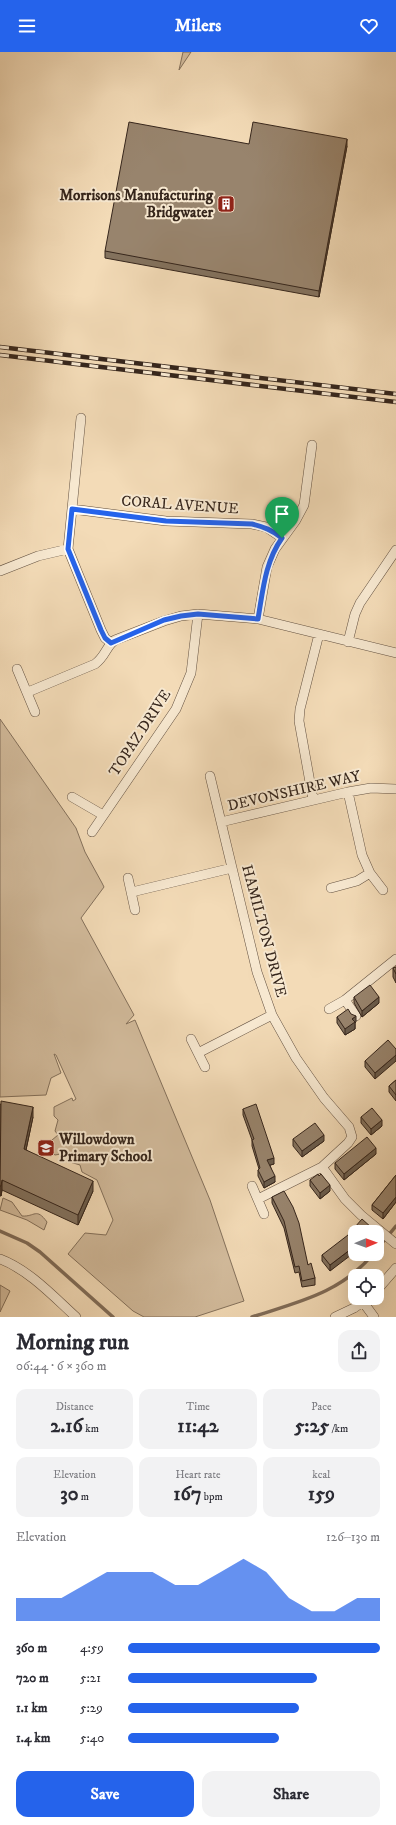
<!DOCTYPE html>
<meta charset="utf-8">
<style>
:root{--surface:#fff;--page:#f2f2f3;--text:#2b2b33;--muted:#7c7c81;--accent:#2563eb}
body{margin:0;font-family:"IM FELL DW Pica",serif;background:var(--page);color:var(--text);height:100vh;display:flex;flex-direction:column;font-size:15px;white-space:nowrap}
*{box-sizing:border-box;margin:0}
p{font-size:13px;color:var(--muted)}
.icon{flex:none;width:22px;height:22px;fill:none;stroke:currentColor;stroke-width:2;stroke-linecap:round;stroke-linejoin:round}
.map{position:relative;height:1265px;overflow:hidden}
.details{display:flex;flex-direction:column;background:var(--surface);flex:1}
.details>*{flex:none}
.needle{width:26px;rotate:89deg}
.fabs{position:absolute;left:348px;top:1173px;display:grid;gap:8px}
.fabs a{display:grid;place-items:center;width:36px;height:36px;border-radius:8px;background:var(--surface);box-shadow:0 4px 16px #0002;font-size:20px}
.pin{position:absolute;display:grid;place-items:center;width:34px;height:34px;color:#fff;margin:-41px -17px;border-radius:50% 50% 50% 0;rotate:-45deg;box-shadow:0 0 4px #0007}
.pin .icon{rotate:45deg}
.round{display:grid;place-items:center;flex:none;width:42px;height:42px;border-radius:12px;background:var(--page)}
.summary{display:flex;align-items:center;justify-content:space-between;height:68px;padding:0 16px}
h1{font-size:22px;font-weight:700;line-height:30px}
.stats{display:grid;grid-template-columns:repeat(3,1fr);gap:6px;height:68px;padding:4px 16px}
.stats div{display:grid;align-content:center;border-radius:10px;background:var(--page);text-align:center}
.stats b{font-size:20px;font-weight:700}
.stats small{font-size:11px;font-weight:400}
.stats p{font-size:11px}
.chart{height:112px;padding:8px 16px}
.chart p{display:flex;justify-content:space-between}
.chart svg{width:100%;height:72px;margin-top:4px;fill:var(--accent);opacity:.7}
.button{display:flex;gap:8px;margin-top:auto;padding:8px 16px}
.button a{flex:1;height:46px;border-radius:12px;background:var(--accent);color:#fff;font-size:16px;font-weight:700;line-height:46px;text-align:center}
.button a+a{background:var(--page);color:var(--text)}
ul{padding:0 16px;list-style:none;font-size:13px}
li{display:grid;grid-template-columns:64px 48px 1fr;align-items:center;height:30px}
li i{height:10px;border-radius:5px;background:var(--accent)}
header{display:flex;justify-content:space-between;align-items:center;height:52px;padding:0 16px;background:var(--accent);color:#fff;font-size:18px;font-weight:700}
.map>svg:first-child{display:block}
.green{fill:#d3bc9d;stroke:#84715c}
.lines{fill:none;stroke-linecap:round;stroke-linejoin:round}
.stream{stroke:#816d59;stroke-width:3.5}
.street-casing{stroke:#655343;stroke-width:10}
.street{stroke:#f7e8d0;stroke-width:9}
.rail-casing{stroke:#36261c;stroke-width:4.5}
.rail{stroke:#f7e8d0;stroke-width:3;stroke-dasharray:9;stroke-linecap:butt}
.wall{fill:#83725e;stroke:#36261c}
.shaded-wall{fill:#6a5c4c;stroke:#36261c}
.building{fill:#98846d;stroke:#36261c}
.route-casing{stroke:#fff;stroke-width:8}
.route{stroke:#2563eb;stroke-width:5}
.labels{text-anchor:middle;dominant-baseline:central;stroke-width:4;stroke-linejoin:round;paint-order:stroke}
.poi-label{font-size:15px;font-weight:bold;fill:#36261c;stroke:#f7e8d0;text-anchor:end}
.street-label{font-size:15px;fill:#36261c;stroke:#f7e8d0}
</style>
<header><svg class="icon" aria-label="menu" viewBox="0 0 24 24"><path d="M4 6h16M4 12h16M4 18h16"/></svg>Milers<svg class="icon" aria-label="heart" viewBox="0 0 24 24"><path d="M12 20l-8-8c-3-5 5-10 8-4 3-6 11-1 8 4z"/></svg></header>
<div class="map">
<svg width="396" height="1265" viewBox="0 0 396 1265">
<rect width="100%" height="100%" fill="#f3dbb7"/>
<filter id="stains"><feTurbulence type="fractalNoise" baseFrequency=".005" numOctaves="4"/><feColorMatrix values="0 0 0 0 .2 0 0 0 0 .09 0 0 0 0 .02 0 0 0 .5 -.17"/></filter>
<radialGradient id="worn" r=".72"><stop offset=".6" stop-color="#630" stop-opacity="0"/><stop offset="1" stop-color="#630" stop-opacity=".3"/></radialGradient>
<path class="green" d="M 183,0 L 191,0 L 179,18 Z
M 0,667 L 76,776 L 85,800 L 102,831 L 104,835 L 81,866 L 134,963 L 126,972 L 135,968 L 210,1148 L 244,1249 L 195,1265 L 144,1265 L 133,1259 L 68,1202 L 85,1181 L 106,1183 L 113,1168 L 97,1128 L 82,1120 L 80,1113 L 70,1110 L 67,1101 L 55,1103 L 52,1101 L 52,1088 L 58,1083 L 55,1079 L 58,1068 L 54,1064 L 54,1055 L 72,1046 L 73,1049 L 76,1047 L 56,1003 L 54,1002 L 61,1021 L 51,1026 L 46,1043 L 0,1045 Z
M 3,1146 L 12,1150 L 22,1164 C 35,1165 36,1155 47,1170 L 44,1178 L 27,1168 L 0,1158 Z
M 0,1233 L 10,1239 L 0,1260 Z"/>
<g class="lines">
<path class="stream" d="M 0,1179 L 27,1191 L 40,1200 L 113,1265
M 377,1197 L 396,1174
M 252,1265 C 298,1250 341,1241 373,1202"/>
<defs>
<path id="street" d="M 81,366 L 68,497 L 101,578 L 105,586 L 111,591
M 72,457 L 166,469 L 252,472 L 266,475 L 282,486
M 0,519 L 38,504 L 68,497
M 258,567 L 267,515 L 275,497 L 296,468 L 304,453 L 312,393
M 348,590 L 355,562 L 360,551 L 396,498
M 17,617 L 35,660
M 28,640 L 95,612 C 106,604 106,594 115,588 L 164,569 L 181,564 L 198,562 L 258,567 L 396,601
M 210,724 L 257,920 L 272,963 L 296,1006 L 324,1046 L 349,1075 L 352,1085 L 348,1091 L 322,1115 L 345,1147 L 361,1163 L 396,1192
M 348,740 L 362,803 L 370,821 L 383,838
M 72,745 L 103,763
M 313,747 L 299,669 L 300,657 L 319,582
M 221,770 L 348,740 L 371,736 L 396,737
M 92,780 L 176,657 L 191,621 L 198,562
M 128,826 L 135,858
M 331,836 L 357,829 L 370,821
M 132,840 L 232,816
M 345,948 L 356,964
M 329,957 L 345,948 L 396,907
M 191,987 L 205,1015
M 198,1001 L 272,963
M 252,1134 L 264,1162
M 258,1147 L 322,1115
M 0,1207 C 29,1218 53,1244 76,1265
M 377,1238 L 396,1216
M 363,1250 L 374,1265
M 335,1265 L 354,1256 L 368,1246"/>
</defs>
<use href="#street" class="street-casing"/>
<use href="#street" class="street"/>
<defs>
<path id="rail" d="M 0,295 L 396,342
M 0,303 L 396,350"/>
</defs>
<use href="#rail" class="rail-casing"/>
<use href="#rail" class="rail"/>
</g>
<path class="wall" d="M 249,92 L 347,94 L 319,245 L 105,206 L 105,199 Z
M 396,915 L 396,931 L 393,925 L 393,916 Z
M 354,945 L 379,951 L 362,965 L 354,951 Z
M 337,965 L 356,970 L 355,971 L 355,977 L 345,983 L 337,971 Z
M 396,997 L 375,1027 L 365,1015 L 365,1009 Z
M 396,1028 L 396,1049 L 389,1040 L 389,1034 Z
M 0,1052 L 33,1065 L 26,1098 L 93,1139 L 78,1173 L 2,1138 L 1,1144 L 0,1144 Z
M 243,1057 L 274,1112 L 270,1113 L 275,1130 L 264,1136 L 258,1124 L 258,1118 L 259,1117 L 252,1094 L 252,1088 L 243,1063 Z
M 361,1065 L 382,1074 L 371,1083 L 361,1071 Z
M 293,1087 L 324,1089 L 302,1105 L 293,1094 Z
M 376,1102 L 344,1128 L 335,1117 L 335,1111 Z
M 396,1123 L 396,1150 L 383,1167 L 372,1158 L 372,1153 Z
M 310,1128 L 330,1139 L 320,1147 L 310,1134 Z
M 272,1145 L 315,1226 L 315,1233 L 302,1235 L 299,1220 L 295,1221 L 284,1176 L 272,1151 Z
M 372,1180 L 330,1219 L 322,1209 L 322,1203 Z"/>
<path class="shaded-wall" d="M 347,87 L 347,94 L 319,245 L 319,239 Z
M 379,945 L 379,951 L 362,965 L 362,959 Z
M 356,964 L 356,970 L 355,971 L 355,977 L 345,983 L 345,977 L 352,967 Z
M 396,1003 L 396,1009 L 375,1027 L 375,1021 Z
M 33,1055 L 33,1065 L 24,1107 L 24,1097 Z
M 382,1068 L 382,1074 L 371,1083 L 371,1077 Z
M 324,1083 L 324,1089 L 302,1105 L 302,1099 Z
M 376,1096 L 376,1102 L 344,1128 L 344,1122 Z
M 274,1106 L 274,1112 L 267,1114 L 267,1108 Z
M 275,1124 L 275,1130 L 264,1136 L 264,1130 Z
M 2,1128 L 2,1138 L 1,1144 L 1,1134 Z
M 93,1129 L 93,1139 L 78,1173 L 78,1163 Z
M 330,1133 L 330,1139 L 320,1147 L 320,1141 Z
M 396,1145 L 396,1150 L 383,1167 L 383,1161 Z
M 372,1176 L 372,1180 L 368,1180 Z
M 355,1194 L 355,1200 L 330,1219 L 330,1213 Z"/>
<path class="building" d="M 129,70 L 249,92 L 253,70 L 347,87 L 319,239 L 105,199 Z
M 396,915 L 396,922 L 393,916 Z
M 370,933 L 379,945 L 362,959 L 354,945 Z
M 348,957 L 351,962 L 356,964 L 352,967 L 355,970 L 345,977 L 337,965 Z
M 388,988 L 396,997 L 396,1003 L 375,1021 L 365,1009 Z
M 396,1028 L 396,1043 L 389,1034 Z
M 1,1049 L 33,1055 L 24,1097 L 93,1129 L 78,1163 L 2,1128 L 1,1134 L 0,1134 Z
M 256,1052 L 274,1106 L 267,1108 L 275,1124 L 264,1130 L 258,1118 L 260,1116 L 252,1088 L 254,1087 L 243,1057 Z
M 372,1056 L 382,1068 L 371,1077 L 361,1065 Z
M 315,1071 L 324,1083 L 302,1099 L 293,1087 Z
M 367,1085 L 376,1096 L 344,1122 L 335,1111 Z
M 318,1122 L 319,1124 L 321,1122 L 330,1133 L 320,1141 L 310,1128 Z
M 396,1123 L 396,1145 L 383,1161 L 372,1153 Z
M 284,1139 L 293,1155 L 299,1171 L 308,1213 L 311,1211 L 315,1226 L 302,1229 L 299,1214 L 295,1215 L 284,1169 L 272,1145 Z
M 362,1167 L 372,1176 L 368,1180 L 355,1180 L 355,1194 L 330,1213 L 322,1203 L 348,1183 Z"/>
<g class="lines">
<defs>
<path id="route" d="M 72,457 L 166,469 L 252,472 C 264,475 272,478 282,486 C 265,510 263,538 258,567 L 198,562 L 181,564 L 164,568 L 111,591 L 105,586 L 101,578 L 68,497 Z"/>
</defs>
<use href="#route" class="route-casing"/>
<use href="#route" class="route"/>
</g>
<defs>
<symbol id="building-square" viewBox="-11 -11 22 22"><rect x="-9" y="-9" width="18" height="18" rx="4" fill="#8f2418" stroke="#f7e8d0"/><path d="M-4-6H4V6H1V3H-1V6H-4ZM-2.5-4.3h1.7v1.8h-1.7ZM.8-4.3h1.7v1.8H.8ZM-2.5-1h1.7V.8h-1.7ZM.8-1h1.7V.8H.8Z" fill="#fff"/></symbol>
<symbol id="school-square" viewBox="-11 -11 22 22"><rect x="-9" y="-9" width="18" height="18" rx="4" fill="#8f2418" stroke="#f7e8d0"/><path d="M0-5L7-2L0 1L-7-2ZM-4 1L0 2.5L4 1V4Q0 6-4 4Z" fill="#fff"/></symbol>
</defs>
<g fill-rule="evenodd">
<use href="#building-square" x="216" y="142" width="20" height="20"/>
<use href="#school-square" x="36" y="1086" width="20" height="20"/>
</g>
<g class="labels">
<g class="poi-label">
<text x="213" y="143">Morrisons Manufacturing<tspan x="213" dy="17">Bridgwater</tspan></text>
<text x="59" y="1087" text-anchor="start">Willowdown<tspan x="59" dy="17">Primary School</tspan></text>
</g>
<g class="street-label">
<text transform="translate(180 453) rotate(4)">CORAL AVENUE</text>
<text transform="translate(140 681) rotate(-57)">TOPAZ DRIVE</text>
<text transform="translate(294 739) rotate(-13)">DEVONSHIRE WAY</text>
<text transform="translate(264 879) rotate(75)">HAMILTON DRIVE</text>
</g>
</g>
<rect width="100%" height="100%" filter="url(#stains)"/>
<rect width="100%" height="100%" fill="url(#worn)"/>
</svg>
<div class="fabs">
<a><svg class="needle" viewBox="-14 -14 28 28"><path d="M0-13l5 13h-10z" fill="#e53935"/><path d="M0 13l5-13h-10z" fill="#7c7c81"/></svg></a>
<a><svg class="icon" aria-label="locate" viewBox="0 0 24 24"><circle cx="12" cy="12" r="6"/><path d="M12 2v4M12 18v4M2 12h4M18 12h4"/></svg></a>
</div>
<div class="pin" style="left:282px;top:486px;background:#1e9e55"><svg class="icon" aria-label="arrive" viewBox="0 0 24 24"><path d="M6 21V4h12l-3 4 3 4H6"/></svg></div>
</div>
<section class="details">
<div class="summary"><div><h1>Morning run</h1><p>06:44 · 6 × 360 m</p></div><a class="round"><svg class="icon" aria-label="share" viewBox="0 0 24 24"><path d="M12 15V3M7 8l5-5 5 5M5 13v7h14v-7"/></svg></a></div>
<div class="stats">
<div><p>Distance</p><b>2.16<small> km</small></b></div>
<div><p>Time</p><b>11:42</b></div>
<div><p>Pace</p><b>5:25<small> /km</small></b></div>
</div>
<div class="stats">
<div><p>Elevation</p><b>30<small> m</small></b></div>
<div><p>Heart rate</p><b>167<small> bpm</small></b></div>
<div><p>kcal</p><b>159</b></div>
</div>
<div class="chart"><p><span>Elevation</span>126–130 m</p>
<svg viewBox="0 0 160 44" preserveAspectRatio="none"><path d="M0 44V30L10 30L20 30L30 22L40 14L50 14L60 14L70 22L80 22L90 14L100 6L110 14L120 30L130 38L140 38L150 30L160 30V44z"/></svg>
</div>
<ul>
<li><b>360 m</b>4:59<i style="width:100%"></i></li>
<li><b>720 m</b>5:21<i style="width:75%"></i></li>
<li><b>1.1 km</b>5:29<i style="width:68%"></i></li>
<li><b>1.4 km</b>5:40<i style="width:60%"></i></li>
</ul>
<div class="button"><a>Save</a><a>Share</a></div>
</section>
